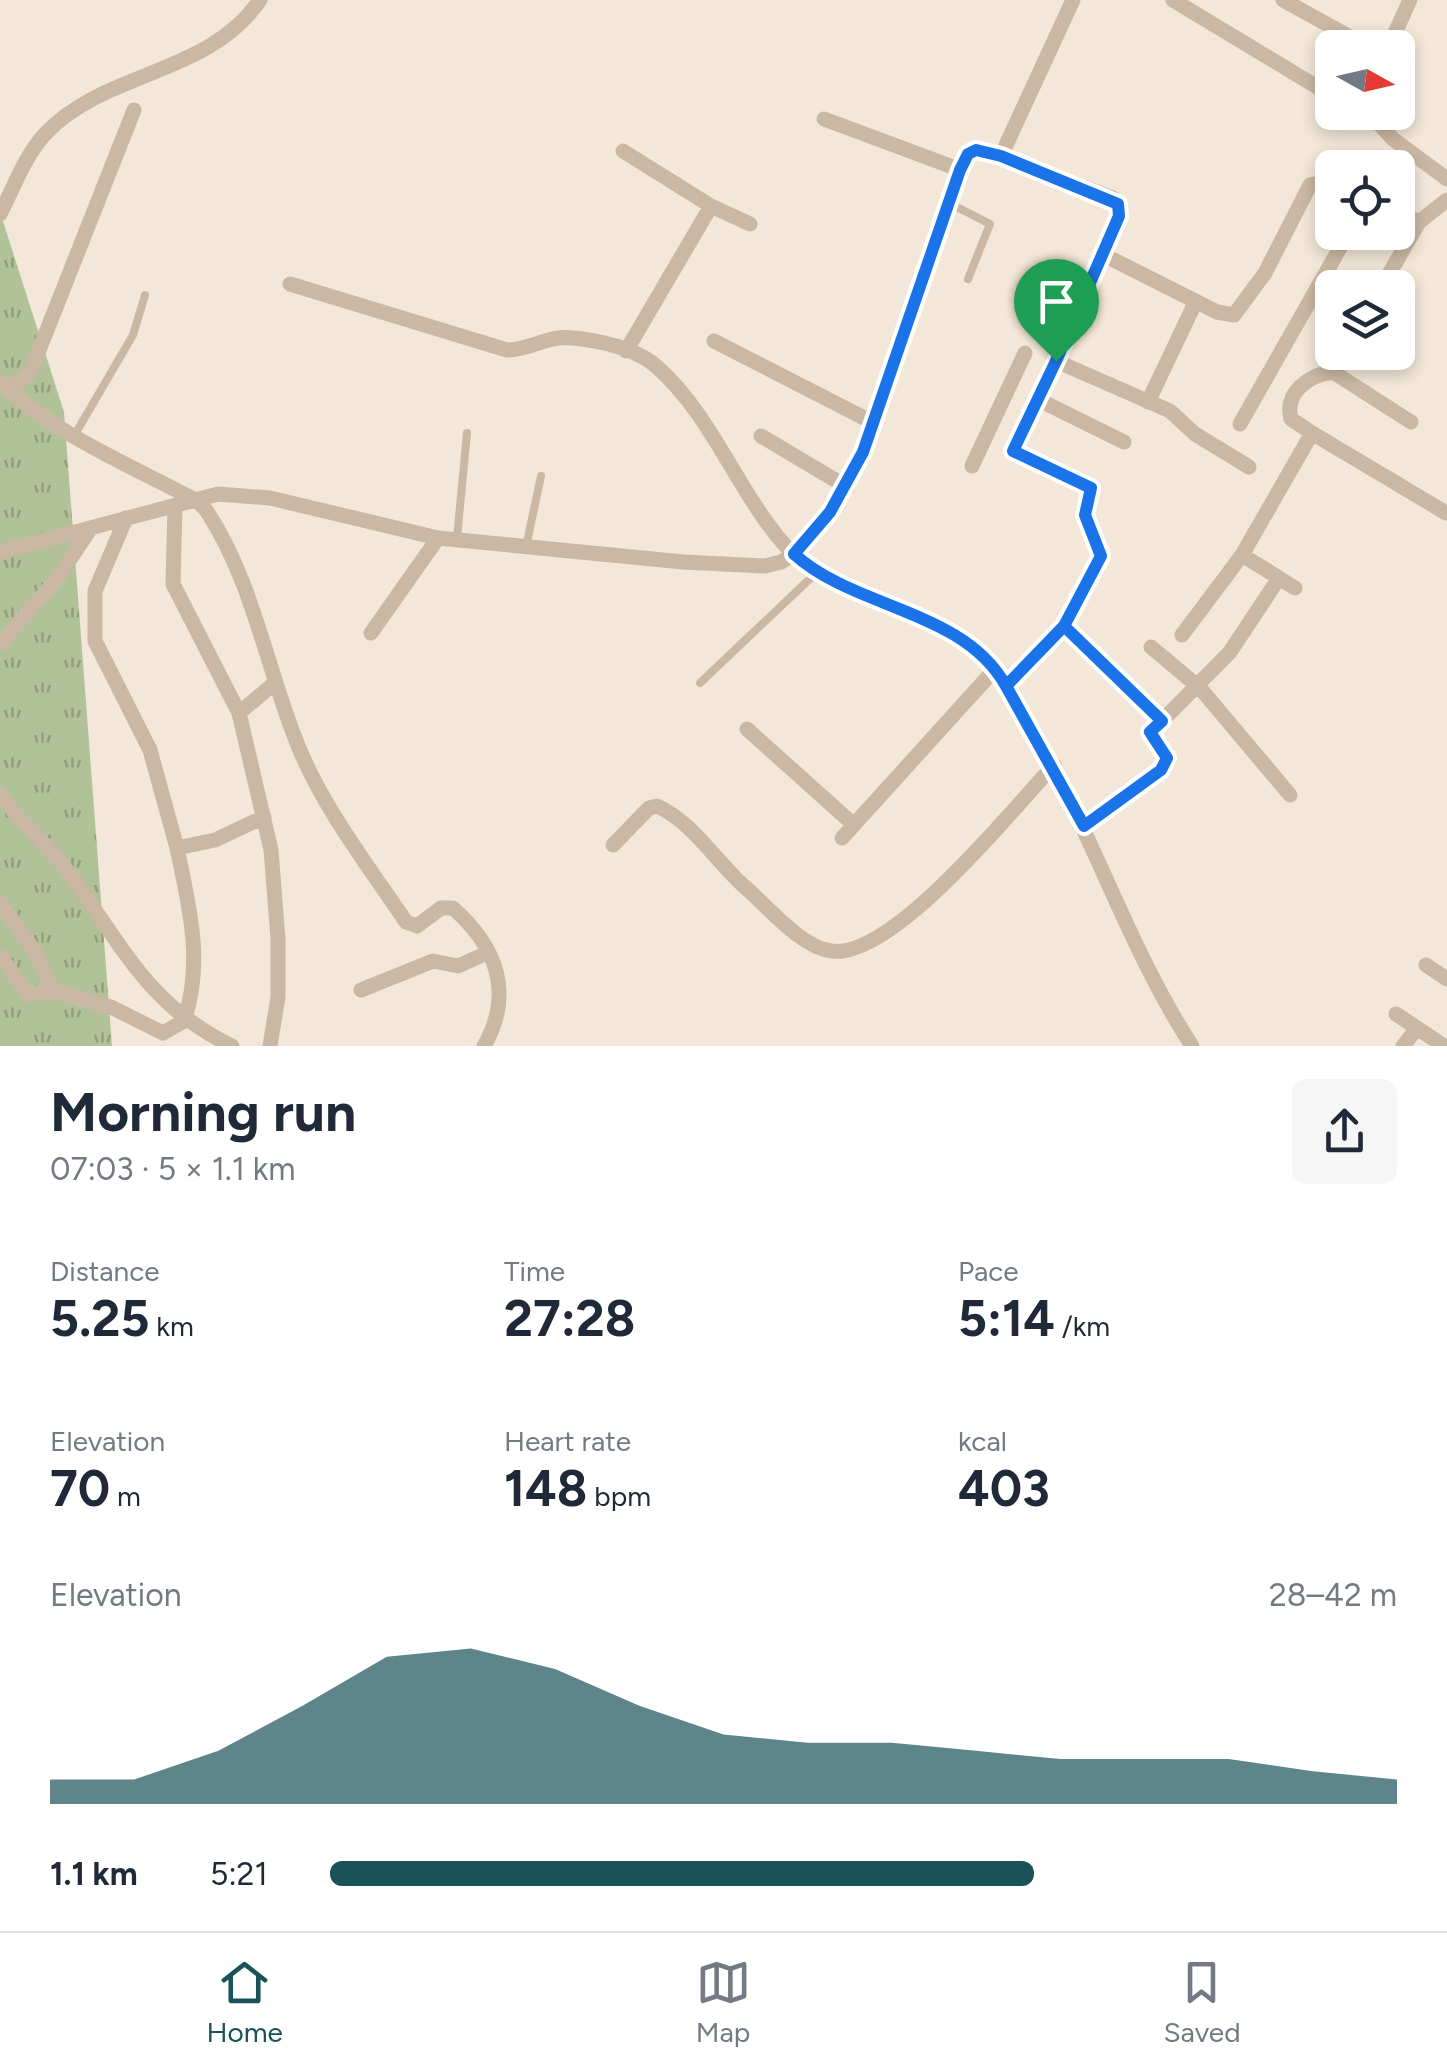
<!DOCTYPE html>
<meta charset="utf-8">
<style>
:root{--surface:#fff;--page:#f6f6f7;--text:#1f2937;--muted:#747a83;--line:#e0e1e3;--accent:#1a5259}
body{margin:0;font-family:Figtree,sans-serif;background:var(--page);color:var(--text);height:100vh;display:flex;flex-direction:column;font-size:38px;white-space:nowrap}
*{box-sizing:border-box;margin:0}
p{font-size:32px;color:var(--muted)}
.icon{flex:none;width:55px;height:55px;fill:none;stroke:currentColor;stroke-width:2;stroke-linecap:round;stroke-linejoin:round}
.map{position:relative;height:1046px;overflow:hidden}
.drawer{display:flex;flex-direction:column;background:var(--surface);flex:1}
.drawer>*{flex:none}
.needle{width:65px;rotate:98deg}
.buttons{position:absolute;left:1315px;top:30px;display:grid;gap:20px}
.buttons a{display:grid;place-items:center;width:100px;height:100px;border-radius:15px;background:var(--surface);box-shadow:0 5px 15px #0003;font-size:50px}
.pin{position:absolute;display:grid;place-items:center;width:85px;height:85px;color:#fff;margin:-102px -42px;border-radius:50% 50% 50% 0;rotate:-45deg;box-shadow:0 0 10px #0007}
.pin .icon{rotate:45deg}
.round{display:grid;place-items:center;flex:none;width:105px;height:105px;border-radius:15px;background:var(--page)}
.head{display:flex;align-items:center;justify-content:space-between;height:170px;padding:0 50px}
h1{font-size:55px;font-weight:700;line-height:75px}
.stats{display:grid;grid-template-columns:repeat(3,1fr);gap:15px;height:170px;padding:10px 50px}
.stats div{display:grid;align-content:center}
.stats b{font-size:50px;font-weight:700}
.stats small{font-size:28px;font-weight:400}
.stats p{font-size:28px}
.chart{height:280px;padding:20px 50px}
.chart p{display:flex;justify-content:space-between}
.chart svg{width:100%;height:180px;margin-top:10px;fill:var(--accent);opacity:.7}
ul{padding:0 50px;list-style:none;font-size:32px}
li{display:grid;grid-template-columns:160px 120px 1fr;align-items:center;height:75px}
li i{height:25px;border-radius:12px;background:var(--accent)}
.tab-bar{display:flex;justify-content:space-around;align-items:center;height:140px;border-top:2px solid var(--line);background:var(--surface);font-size:28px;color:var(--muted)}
.tab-bar a{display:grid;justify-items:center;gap:5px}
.tab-bar .current{color:var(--accent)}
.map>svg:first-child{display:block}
.grass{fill:url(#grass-tufts)}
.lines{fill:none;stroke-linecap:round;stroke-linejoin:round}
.lane{stroke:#cbb8a4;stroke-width:8}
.street{stroke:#cbb8a4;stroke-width:15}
.route-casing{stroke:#fff;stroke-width:20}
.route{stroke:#1a73e8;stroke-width:12}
</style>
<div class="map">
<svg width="1447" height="1046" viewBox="0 0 1447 1046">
<defs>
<pattern id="grass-tufts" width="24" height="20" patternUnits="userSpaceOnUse" patternTransform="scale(2.5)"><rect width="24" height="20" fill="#b2c298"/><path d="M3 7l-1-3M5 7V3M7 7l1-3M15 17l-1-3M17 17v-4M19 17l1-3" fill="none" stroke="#929e7c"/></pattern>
</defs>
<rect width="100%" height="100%" fill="#f2e7d8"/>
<path class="grass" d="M 0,212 L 64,412 L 112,1046 L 0,1046 Z"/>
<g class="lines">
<path class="lane" d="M 949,203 L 990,224 L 968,279
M 74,436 L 133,335 L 145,295
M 457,538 L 467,433
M 526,547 L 541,476
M 700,683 L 817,572"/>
<path class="street" d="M 1173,0 L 1332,96
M 1283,0 L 1370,48
M 1388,48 L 1410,0
M 1368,112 L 1393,139 L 1447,179
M 824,119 L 961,170
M 623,151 L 711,206 L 750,224
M 1001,156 L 1073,0
M 1398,211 L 1419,222
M 0,214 C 14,187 25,155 46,133 C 106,70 208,76 260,0
M 1102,254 L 1217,312 L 1234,315 L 1265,273 L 1310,185 L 1332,181
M 290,284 L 507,350 C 530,350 548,335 573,338 C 598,340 638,349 657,367 C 716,419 740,501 795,556 C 846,605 941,610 993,665 C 1011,683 1022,713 1035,736 C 1094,836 1129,949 1192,1046
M 1381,288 L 1419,222 L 1447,200
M 714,341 L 874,423
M 626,351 L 711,206
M 1056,361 L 1170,411 L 1195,434 L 1249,467
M 1333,372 L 1411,422
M 0,382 C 55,435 130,465 197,501 L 206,510 C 251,577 266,664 295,738 C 320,804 367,864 406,922 L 417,926 L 441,908 L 453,908 C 497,947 514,994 484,1046
M 8,390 L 30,373 L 134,110
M 1037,399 L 1124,442
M 1148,402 L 1196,301
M 1240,424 L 1349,232
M 1312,433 L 1291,419 C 1284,392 1309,375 1333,372 L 1344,352
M 761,436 L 847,487
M 972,466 L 1025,353
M 175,506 L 173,584 L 239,713 L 271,850 L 278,939 L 278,997 L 270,1046
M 126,518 L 95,591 L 95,641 L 150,750 L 177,848
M 0,552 L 218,494 L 270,498 L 438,538 L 683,562 L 765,566 L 781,562 L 794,554 L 830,512 L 863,452 L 961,170 L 968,154 L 986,151 L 1113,198 L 1120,209 L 1013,451 L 1091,489 L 1085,515 L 1100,549 L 1098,567 L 1064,626 L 1006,686
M 1242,555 L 1295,588
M 1064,626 L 1162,721
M 371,633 L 438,538
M 1182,635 L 1242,555 L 1312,433 L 1446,513
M 0,644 L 56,580 L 91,528
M 1151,647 L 1200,688 L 1290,795
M 239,713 L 276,682
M 747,729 L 854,825
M 0,794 C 19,822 46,843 66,869 C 121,942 146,1005 232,1046
M 1084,826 L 1165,765 L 1165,752 L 1151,732 L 1230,652 L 1279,578
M 842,838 L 996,668
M 613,845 L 649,808 L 657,806 C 693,822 717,863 746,888 C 769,908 801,947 831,951 C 892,960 1012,810 1054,765
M 0,903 L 36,953 L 53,991 L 111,1007 L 163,1033 L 184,1021 C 204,962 189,906 177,848 L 215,840 L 264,817
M 0,956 L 28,994 L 53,991
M 1426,965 L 1447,979
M 361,990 L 433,961 L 458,966 L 487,953
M 1396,1014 L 1444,1046
M 1403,1046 L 1417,1028"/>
</g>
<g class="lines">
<defs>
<path id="route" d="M 1056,361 L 1013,451 L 1091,488 L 1085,515 L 1101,556 L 1064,626 L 1006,686 L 1084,826 L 1161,770 L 1167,758 L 1150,732 L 1162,721 L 1064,626 L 1006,686 C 963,609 856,610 794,554 L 830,512 L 863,452 L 960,170 L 968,154 L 976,150 L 1001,156 L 1118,204 L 1119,216 L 1056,361"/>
</defs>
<use href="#route" class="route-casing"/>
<use href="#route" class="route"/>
</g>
</svg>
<div class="buttons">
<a><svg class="needle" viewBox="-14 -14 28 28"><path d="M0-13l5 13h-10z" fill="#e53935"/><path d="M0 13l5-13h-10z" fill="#747a83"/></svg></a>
<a><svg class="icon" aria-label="locate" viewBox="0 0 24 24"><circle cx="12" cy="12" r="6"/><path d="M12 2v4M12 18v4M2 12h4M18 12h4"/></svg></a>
<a><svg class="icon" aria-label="layers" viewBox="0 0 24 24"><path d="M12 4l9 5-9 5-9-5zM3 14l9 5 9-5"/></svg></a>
</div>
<div class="pin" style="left:1056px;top:361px;background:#1e9e55"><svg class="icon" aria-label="arrive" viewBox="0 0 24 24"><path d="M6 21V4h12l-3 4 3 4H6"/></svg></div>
</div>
<section class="drawer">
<div class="head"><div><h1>Morning run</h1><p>07:03 · 5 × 1.1 km</p></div><a class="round"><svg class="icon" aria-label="share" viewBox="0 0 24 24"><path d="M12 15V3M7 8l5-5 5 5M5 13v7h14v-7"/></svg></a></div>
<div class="stats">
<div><p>Distance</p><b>5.25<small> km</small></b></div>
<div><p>Time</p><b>27:28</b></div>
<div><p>Pace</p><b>5:14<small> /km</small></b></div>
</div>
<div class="stats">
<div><p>Elevation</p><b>70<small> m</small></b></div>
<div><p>Heart rate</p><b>148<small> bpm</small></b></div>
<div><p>kcal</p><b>403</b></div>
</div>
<div class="chart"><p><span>Elevation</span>28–42 m</p>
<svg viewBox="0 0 160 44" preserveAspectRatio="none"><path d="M0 44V38L10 38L20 31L30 20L40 8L50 6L60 11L70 20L80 27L90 29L100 29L110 31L120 33L130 33L140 33L150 36L160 38V44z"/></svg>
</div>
<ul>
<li><b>1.1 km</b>5:21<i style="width:66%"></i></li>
</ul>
</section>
<nav class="tab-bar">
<a class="current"><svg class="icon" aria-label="home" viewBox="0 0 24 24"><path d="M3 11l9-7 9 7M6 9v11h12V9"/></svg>Home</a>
<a><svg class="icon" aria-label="map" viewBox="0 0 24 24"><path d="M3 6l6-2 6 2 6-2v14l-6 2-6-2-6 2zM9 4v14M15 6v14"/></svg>Map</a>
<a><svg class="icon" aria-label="saved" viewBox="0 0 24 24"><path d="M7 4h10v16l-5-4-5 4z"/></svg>Saved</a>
</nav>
